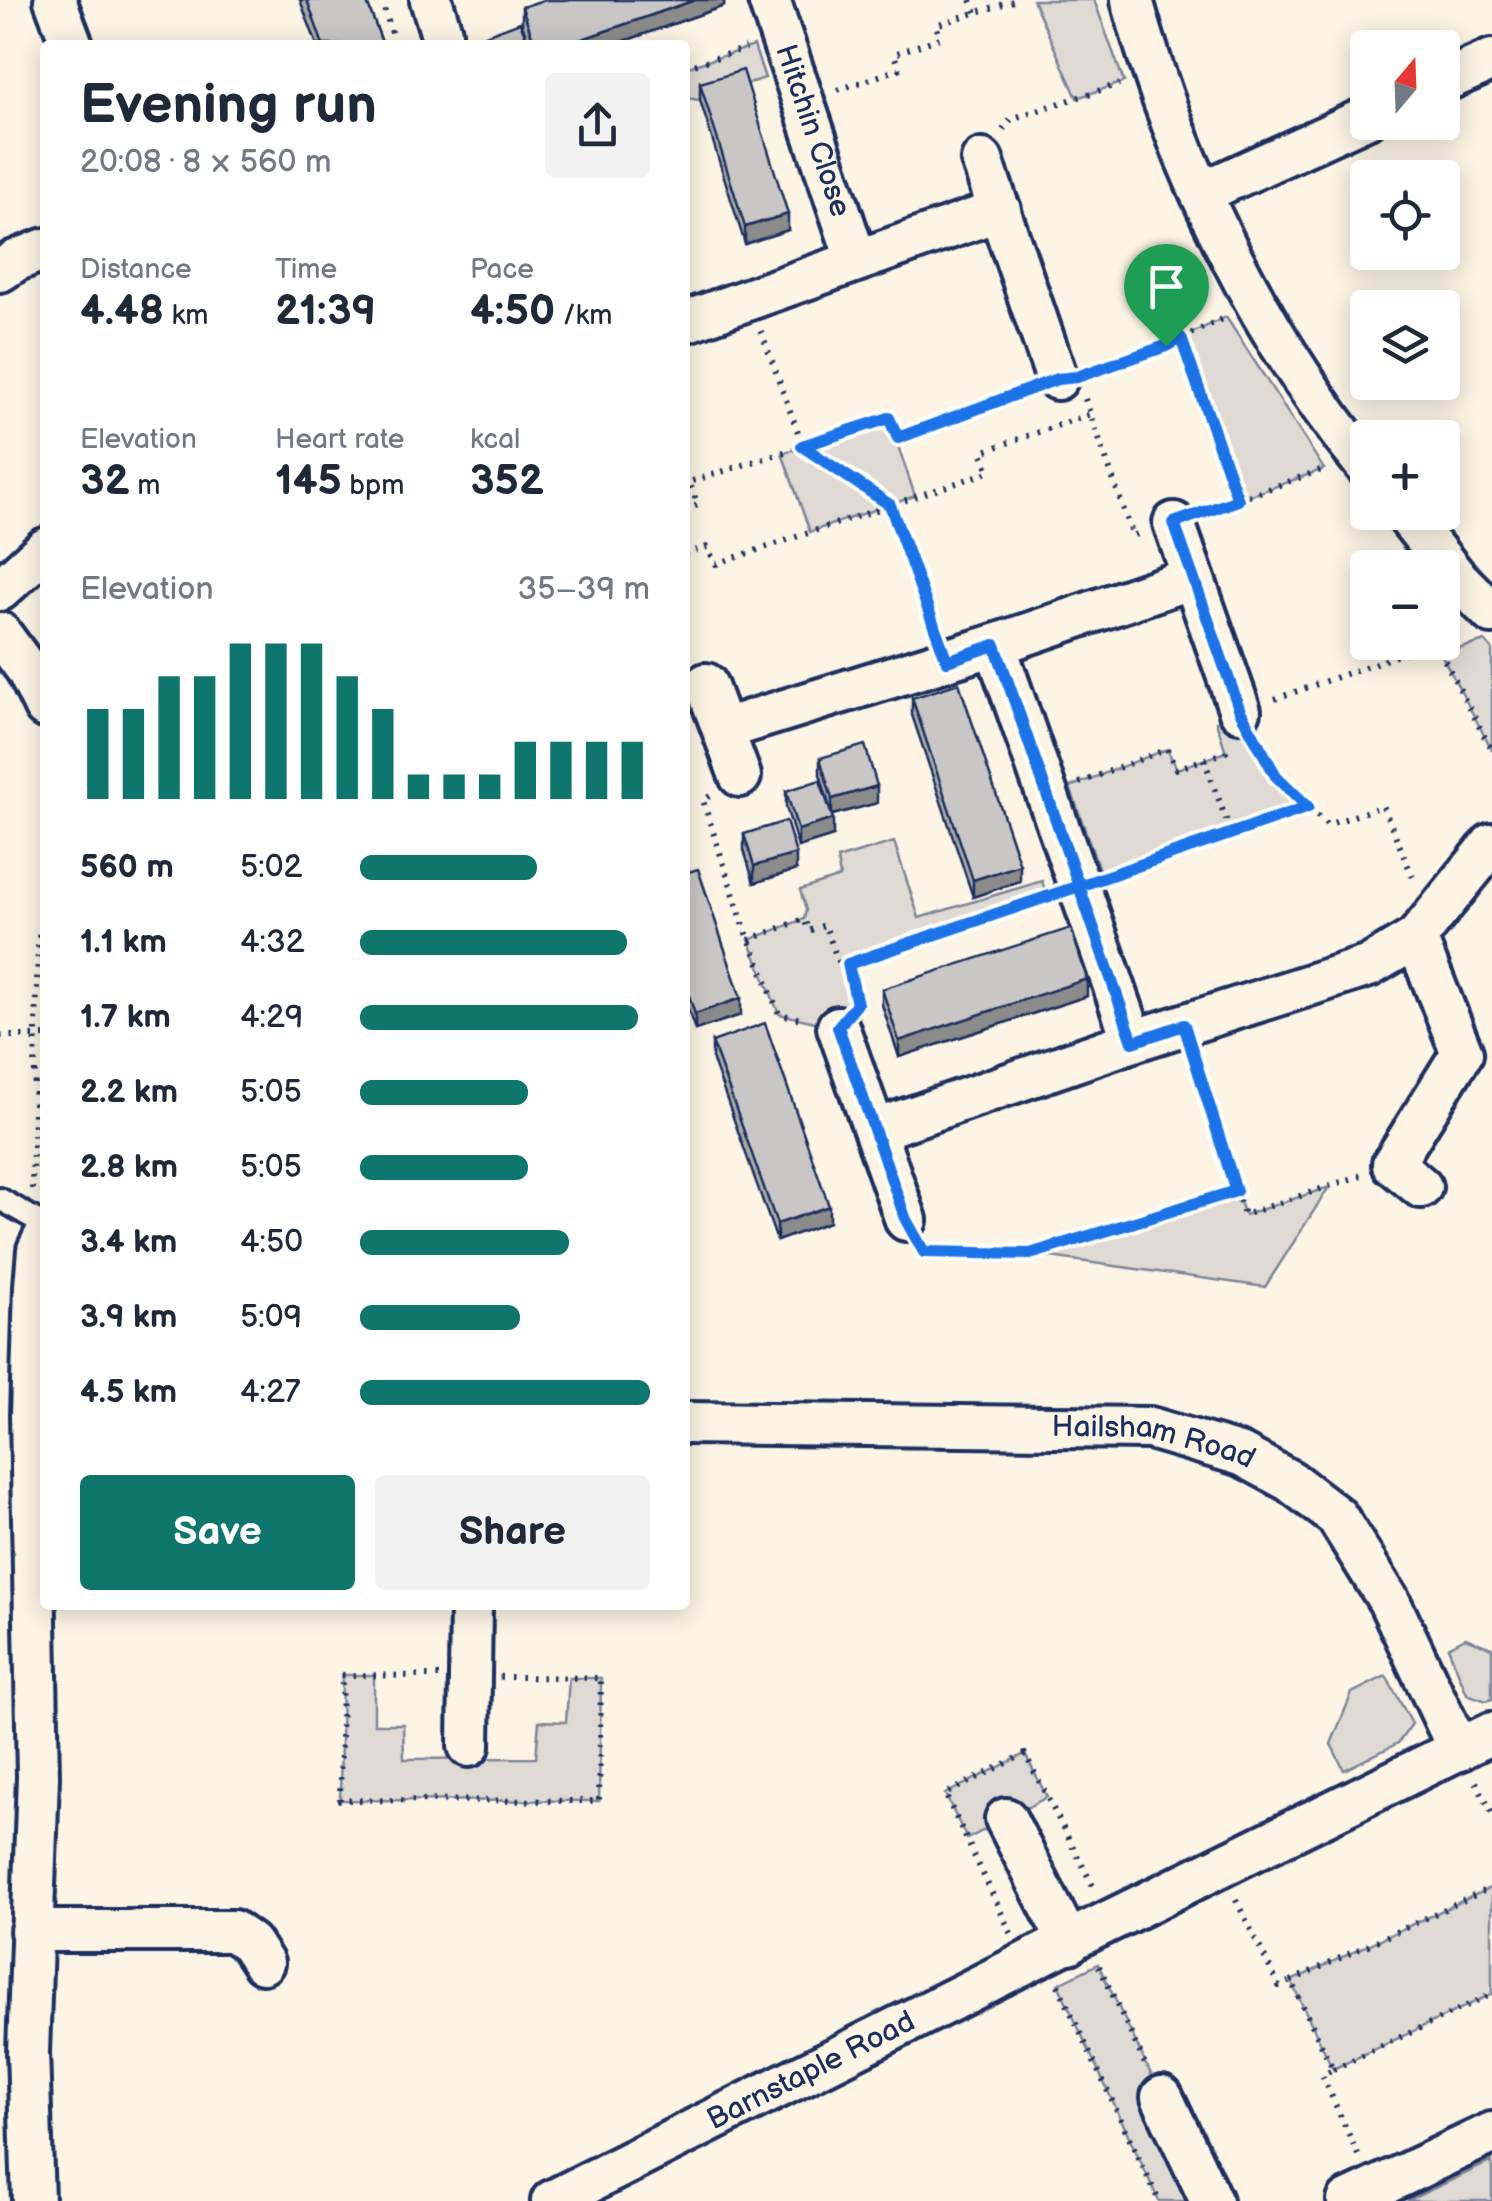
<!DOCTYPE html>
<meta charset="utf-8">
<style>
:root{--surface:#fff;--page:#f2f2f3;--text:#1f2937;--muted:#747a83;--accent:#0f766e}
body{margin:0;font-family:"Balsamiq Sans",sans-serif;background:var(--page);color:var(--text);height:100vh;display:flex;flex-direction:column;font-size:38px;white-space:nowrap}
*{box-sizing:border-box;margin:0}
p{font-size:32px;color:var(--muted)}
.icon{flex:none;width:55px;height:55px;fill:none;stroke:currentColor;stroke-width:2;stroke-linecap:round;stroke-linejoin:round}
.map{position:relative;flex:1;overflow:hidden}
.details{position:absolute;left:40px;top:40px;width:650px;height:1570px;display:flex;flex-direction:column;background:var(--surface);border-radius:10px;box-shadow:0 5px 25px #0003}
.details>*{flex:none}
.needle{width:65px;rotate:19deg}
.buttons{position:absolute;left:1350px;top:30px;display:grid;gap:20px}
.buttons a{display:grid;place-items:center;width:110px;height:110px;border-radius:10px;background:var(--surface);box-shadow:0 5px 25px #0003;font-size:50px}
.pin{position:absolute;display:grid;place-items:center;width:85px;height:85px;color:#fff;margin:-102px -42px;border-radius:50% 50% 50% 0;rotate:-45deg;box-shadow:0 0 10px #0007}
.pin .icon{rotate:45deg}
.round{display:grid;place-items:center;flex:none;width:105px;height:105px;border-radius:10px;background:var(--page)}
.headline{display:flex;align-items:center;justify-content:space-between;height:170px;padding:0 40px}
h1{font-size:55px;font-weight:700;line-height:75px}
.metrics{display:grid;grid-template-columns:repeat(3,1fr);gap:15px;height:170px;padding:10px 40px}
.metrics div{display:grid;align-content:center}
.metrics b{font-size:42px;font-weight:700}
.metrics small{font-size:28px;font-weight:400}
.metrics p{font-size:28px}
.chart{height:280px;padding:20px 40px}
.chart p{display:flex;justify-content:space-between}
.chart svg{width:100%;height:180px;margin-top:10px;stroke:var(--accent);stroke-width:6}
.button{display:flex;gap:20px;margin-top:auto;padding:20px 40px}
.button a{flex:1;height:115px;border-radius:10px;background:var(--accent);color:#fff;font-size:40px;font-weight:700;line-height:115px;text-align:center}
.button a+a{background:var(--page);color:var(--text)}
ul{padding:0 40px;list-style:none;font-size:32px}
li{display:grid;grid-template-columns:160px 120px 1fr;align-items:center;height:75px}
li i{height:25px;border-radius:12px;background:var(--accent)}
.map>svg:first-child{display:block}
.green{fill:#dfdbd4;stroke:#7d8599;stroke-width:2.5}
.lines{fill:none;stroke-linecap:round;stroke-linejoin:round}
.service-casing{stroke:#1b2f5e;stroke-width:28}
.minor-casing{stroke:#1b2f5e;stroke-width:48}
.path{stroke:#1b2f5e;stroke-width:6;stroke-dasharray:2.5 8;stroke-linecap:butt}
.service{stroke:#fcf5e5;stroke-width:20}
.minor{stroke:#fcf5e5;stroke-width:40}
.wall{fill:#acabaa;stroke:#1b2f5e;stroke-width:2.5}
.shaded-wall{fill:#8c8b8b;stroke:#1b2f5e;stroke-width:2.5}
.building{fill:#c8c7c6;stroke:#1b2f5e;stroke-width:2.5}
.route-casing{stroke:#fff;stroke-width:20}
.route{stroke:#1a73e8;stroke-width:12}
.labels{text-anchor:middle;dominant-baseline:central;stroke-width:8;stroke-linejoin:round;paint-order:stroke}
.street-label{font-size:30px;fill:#1b2f5e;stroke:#fcf5e5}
</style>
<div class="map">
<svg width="1492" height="2201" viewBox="0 0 1492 2201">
<rect width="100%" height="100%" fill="#fcf5e5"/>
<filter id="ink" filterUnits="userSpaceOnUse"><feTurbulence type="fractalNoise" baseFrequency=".01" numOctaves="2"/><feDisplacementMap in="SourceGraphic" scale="20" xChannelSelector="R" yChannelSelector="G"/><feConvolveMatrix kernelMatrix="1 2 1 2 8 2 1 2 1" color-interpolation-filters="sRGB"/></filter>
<g filter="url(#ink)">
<path class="green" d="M 1033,0 L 1094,0 L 1124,82 L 1077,98 Z
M 754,46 L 765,78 L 700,100 L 685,98 L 685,68 Z
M 1226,317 L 1324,469 L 1238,500 L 1181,338 Z
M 889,419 L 915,496 L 810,532 L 782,453 Z
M 1485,641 L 1492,649 L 1492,750 L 1441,654 Z
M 1240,711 L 1276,776 L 1308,807 L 1102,878 L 1070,787 L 1167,749 L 1177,769 L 1226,752 L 1216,721 Z
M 894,842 L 919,918 L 1042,881 L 1047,897 L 848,963 L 857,1004 L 838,1027 L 779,1014 L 749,940 L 804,919 L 806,910 L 800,890 L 840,877 L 837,859 Z
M 1329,1187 L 1265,1287 L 1029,1254 L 1236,1191 L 1245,1215 Z
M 1465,1638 L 1492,1648 L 1492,1699 L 1486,1701 L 1467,1694 L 1448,1647 Z
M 342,1675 L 374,1675 L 374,1724 L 403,1724 L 404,1759 L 536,1758 L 539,1721 L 566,1722 L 569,1678 L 601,1678 L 599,1801 L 340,1800 Z
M 1386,1676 L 1412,1724 L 1398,1743 L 1344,1770 L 1331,1744 L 1352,1693 Z
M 1025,1754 L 1047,1797 L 967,1839 L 945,1794 Z
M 1492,1887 L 1492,1994 L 1333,2069 L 1291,1981 Z
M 1098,1964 L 1162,2097 L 1196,2201 L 1159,2201 L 1058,1984 Z
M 1492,2161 L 1492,2201 L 1407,2201 Z"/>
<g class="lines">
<defs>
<path id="service" d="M 0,1199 L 45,1225"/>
<g id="minor">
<path d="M 55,0 L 72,45"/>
<path d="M 431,0 L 441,32"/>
<path id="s1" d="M 769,0 L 856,259"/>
<path d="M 1132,0 C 1178,168 1258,333 1368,468"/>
<path d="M 1442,82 L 1492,60"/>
<path d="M 982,160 L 1057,379"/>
<path d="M 1201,193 L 1368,117"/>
<path d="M 0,271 L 15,261 L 45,249"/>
<path d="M 685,322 L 1000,210"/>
<path d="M 1404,512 L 1455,576 L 1492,613"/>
<path d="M 1174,523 L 1240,711"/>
<path d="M 0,590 L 45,549"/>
<path d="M 0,633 L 27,670 L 45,707"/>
<path d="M 995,645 L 1133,1041"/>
<path d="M 706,684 L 740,776"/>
<path d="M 724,729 L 995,645 L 1192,578"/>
<path d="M 1416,938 L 1462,1053 L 1393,1164 L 1421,1187"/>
<path d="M 838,1027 L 906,1220"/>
<path d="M 876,1130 L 1133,1041 L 1369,966 L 1416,938 L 1492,844"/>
<path id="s2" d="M 685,1423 L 1150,1428 L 1242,1455 L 1290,1481 L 1337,1517 L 1389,1601 L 1459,1750"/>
<path d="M 469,1746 L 471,1605"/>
<path d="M 1006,1819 L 1069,1943"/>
<path d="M 31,1931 L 233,1931 L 250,1943 L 263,1963"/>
<path d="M 1162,2097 L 1211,2201"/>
<path d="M 33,2201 L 28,2052 L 38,1777 L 31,1415 L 35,1286 L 38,1250 L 45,1236"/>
<path id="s3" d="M 552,2201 L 1083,1934 L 1492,1733"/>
<path d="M 1348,2201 L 1492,2133"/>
</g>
</defs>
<use href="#service" class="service-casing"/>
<use href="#minor" class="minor-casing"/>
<path class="path" d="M 381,0 L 396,45
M 971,0 L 976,13
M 685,68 L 746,48
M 838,90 L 899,69 L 894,54 L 940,38 L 936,25 L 1016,0
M 1003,130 L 1011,119 L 1119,84
M 761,331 L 803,446 L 890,505 L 935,627
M 1181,338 L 1238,500
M 1093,371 L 1166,345 L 1225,318
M 1085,399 L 1133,536 L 1140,533
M 685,510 L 698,505 L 689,482 L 889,419 L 897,439 L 1025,391
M 1209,510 L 1324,469
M 685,554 L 707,547 L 716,564 L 989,472 L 982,452 L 1090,414
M 1442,640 L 1460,633
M 1435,642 L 1492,751
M 1275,699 L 1435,642
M 1258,743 L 1276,776 L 1327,825 L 1383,806 L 1414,880
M 1204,759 L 1231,833
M 1079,783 L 1167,749 L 1176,769 L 1226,752 L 1224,744
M 710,796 L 703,801 L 744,926 L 779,1014 L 806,1020
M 1112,875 L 1308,807
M 749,940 L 804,919 L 809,931 L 825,925 L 840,967 L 848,964
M 855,995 L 848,964 L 1048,896
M 0,1036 L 45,1036
M 1195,1060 L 1244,1215 L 1362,1175
M 32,1189 L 38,947 L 39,935 L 45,925
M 927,1252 L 1029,1254 L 1236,1191
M 342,1675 L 601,1678 L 599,1801 L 340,1800 Z
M 1476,1782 L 1492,1813
M 1236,1900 L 1279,1986 L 1291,1981 L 1333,2069 L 1322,2075 L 1358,2155
M 1011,1933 L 945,1794 L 1025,1754 L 1094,1888
M 1099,1966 L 1147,2068
M 1291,1981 L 1492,1887
M 1058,1985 L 1159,2201
M 1333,2069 L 1492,1994"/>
<use href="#service" class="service"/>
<use href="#minor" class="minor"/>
</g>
<path class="wall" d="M 300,0 L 366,0 L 383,45 L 317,45 Z
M 724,0 L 724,6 L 613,45 L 529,45 L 522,24 L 522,7 Z
M 700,83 L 788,230 L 745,244 L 700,100 Z
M 912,698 L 1020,881 L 973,897 L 912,715 Z
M 820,758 L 877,803 L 832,815 L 820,774 Z
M 786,791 L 833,836 L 798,847 L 786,807 Z
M 744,834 L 796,870 L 754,883 L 744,850 Z
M 685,873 L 741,1015 L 695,1030 L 685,1001 Z
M 882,989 L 1087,996 L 899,1057 L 882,1005 Z
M 712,1042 L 829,1222 L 777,1241 L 712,1058 Z"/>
<path class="shaded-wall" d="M 695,0 L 724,0 L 724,6 L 613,45 L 565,45 Z
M 788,214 L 788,230 L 745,244 L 745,227 Z
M 877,786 L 877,803 L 832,815 L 832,799 Z
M 833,819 L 833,836 L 798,847 L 798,830 Z
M 796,854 L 796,870 L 754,883 L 754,866 Z
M 1020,865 L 1020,881 L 973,897 L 973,880 Z
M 1087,979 L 1087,996 L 899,1057 L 899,1041 Z
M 741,998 L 741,1015 L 695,1030 L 695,1014 Z
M 829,1206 L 829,1222 L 777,1241 L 777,1224 Z"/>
<path class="building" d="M 307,0 L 366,0 L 383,45 L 323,45 Z
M 543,0 L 695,0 L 565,45 L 535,45 L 522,7 Z
M 520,22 L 529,45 L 482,45 L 480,37 Z
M 743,70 L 788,214 L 745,227 L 700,83 Z
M 959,683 L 1020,865 L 973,880 L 912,698 Z
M 865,745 L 877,786 L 832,799 L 820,758 Z
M 820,780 L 833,819 L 798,830 L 786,791 Z
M 786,821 L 796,854 L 754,866 L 744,834 Z
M 698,869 L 741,998 L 695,1014 L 685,984 L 685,873 Z
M 1071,928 L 1087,979 L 899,1041 L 882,989 Z
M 765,1023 L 829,1206 L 777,1224 L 712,1042 Z"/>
</g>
<g class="lines" filter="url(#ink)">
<defs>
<path id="route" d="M 1166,346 L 1077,377 L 1057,379 L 898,438 L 889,418 L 802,446 L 890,505 L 947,661 L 995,645 L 1079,886 L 848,964 L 857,1004 L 838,1027 L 906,1220 L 924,1252 L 1030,1254 L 1236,1191 L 1184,1025 L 1133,1042 L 1079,886 L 1308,807 L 1276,776 L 1240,711 L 1174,523 L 1238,500 L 1181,338 L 1166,346"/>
</defs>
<use href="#route" class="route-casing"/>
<use href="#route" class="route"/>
</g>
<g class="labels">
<g class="street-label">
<text stroke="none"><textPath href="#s1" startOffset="138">Hitchin Close</textPath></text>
<text stroke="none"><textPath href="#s2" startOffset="470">Hailsham Road</textPath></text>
<text stroke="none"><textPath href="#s3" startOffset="290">Barnstaple Road</textPath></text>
</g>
</g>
</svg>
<div class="buttons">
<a><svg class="needle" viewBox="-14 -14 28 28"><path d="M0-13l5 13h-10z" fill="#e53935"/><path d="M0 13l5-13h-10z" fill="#747a83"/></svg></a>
<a><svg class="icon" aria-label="locate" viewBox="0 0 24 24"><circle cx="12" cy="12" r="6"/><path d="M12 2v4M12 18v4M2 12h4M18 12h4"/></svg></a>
<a><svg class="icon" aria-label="layers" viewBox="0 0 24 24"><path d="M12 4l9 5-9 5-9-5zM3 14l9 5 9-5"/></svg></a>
<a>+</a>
<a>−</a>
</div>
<div class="pin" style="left:1166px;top:346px;background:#1e9e55"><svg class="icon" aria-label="arrive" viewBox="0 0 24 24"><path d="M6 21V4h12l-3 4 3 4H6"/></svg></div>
<section class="details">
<div class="headline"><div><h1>Evening run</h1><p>20:08 · 8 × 560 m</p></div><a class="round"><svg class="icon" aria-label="share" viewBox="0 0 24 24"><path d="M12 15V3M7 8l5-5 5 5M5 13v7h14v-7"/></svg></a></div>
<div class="metrics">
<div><p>Distance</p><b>4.48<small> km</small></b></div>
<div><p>Time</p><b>21:39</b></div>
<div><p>Pace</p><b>4:50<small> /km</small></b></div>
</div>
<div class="metrics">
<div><p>Elevation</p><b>32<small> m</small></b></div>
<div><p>Heart rate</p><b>145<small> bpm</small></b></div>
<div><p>kcal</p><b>352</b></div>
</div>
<div class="chart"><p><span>Elevation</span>35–39 m</p>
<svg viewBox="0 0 160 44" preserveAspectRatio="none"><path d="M5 44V22M15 44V22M25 44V14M35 44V14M45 44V6M55 44V6M65 44V6M75 44V14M85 44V22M95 44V38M105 44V38M115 44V38M125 44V30M135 44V30M145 44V30M155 44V30"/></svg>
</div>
<ul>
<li><b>560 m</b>5:02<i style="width:61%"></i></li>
<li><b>1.1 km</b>4:32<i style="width:92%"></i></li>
<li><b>1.7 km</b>4:29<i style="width:96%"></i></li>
<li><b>2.2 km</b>5:05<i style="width:58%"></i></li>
<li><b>2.8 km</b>5:05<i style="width:58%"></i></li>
<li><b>3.4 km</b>4:50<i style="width:72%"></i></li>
<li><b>3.9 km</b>5:09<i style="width:55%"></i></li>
<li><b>4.5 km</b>4:27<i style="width:100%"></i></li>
</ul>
<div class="button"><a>Save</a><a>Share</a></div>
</section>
</div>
